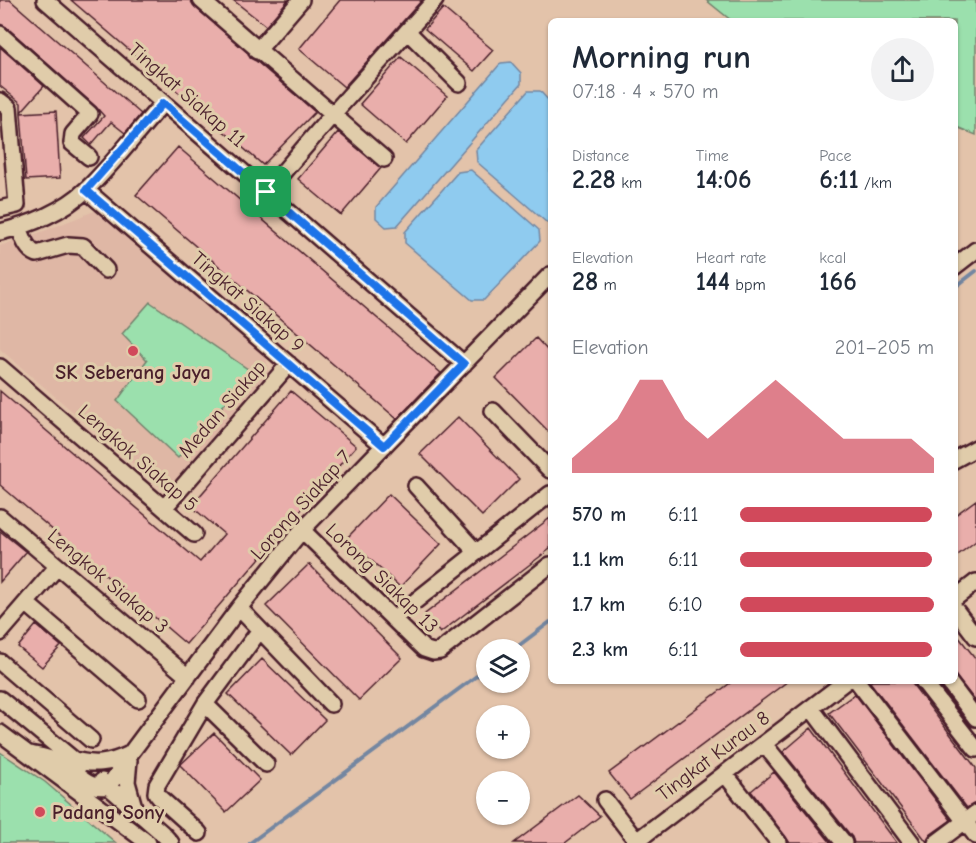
<!DOCTYPE html>
<meta charset="utf-8">
<style>
:root{--surface:#fff;--page:#f2f2f3;--text:#1f2937;--muted:#747a83;--accent:#d1495b}
body{margin:0;font-family:"Comic Neue",sans-serif;background:var(--page);color:var(--text);height:100vh;display:flex;flex-direction:column;font-size:22px;white-space:nowrap}
*{box-sizing:border-box;margin:0}
p{font-size:20px;color:var(--muted)}
.icon{flex:none;width:33px;height:33px;fill:none;stroke:currentColor;stroke-width:2;stroke-linecap:round;stroke-linejoin:round}
.map{position:relative;flex:1;overflow:hidden}
.drawer{position:absolute;left:548px;top:18px;width:410px;height:666px;display:flex;flex-direction:column;background:var(--surface);border-radius:9px;box-shadow:0 2px 4px #0004}
.drawer>*{flex:none}
.controls{position:absolute;left:476px;top:639px;display:grid;gap:12px}
.controls a{display:grid;place-items:center;width:54px;height:54px;border-radius:50%;background:var(--surface);box-shadow:0 2px 4px #0004;font-size:30px}
.pin{position:absolute;display:grid;place-items:center;width:51px;height:51px;color:#fff;margin:-26px;border-radius:12px;box-shadow:0 3px 9px #0006}
.round{display:grid;place-items:center;flex:none;width:63px;height:63px;border-radius:32px;background:var(--page)}
.head{display:flex;align-items:center;justify-content:space-between;height:102px;padding:0 24px}
h1{font-size:33px;font-weight:800;line-height:45px}
.metrics{display:grid;grid-template-columns:repeat(3,1fr);gap:9px;height:102px;padding:6px 24px}
.metrics div{display:grid;align-content:center}
.metrics b{font-size:26px;font-weight:800}
.metrics small{font-size:16px;font-weight:400}
.metrics p{font-size:16px}
.chart{height:168px;padding:12px 24px}
.chart p{display:flex;justify-content:space-between}
.chart svg{width:100%;height:108px;margin-top:6px;fill:var(--accent);opacity:.7}
ul{padding:0 24px;list-style:none;font-size:20px}
li{display:grid;grid-template-columns:96px 72px 1fr;align-items:center;height:45px}
li i{height:15px;border-radius:8px;background:var(--accent)}
.map>svg:first-child{display:block}
.built{fill:#dfb7a5}
.green{fill:#9be0ad;stroke:#72806c;stroke-width:1.5}
.water{fill:#8fcbef;stroke:#7386a1;stroke-width:1.5}
.lines{fill:none;stroke-linecap:round;stroke-linejoin:round}
.stream{stroke:#7386a1;stroke-width:4}
.building{fill:#e9aeab;stroke:#4a1f2b;stroke-width:1.5}
.minor-casing{stroke:#4a1f2b;stroke-width:20}
.minor{stroke:#e0ccaa;stroke-width:15}
.route-casing{stroke:#fff;stroke-width:12}
.route{stroke:#1a73e8;stroke-width:8}
.poi-dot{fill:#d1495b;stroke:#e0ccaa;stroke-width:2}
.labels{text-anchor:middle;dominant-baseline:central;stroke-width:6;stroke-linejoin:round;paint-order:stroke}
.street-label{font-size:20px;fill:#4a1f2b;stroke:#e0ccaa}
.poi-label{font-size:20px;font-weight:bold;fill:#4a1f2b;stroke:#e0ccaa}
</style>
<div class="map">
<svg width="976" height="843" viewBox="0 0 976 843">
<rect width="100%" height="100%" fill="#e3c3aa"/>
<filter id="ink" filterUnits="userSpaceOnUse"><feTurbulence type="fractalNoise" baseFrequency=".0167" numOctaves="2"/><feDisplacementMap in="SourceGraphic" scale="12" xChannelSelector="R" yChannelSelector="G"/><feConvolveMatrix kernelMatrix="1 2 1 2 8 2 1 2 1" color-interpolation-filters="sRGB"/></filter>
<g filter="url(#ink)">
<path class="built" d="M 97,210 L 266,353 L 268,372 L 165,491 L 0,349 L 0,246 L 44,231 Z"/>
<path class="green" d="M 706,0 L 976,0 L 976,135 L 954,126 L 954,21 L 732,21 Z
M 150,302 L 252,372 L 178,458 L 117,401 L 147,360 L 122,334 Z
M 0,752 L 45,782 L 116,843 L 0,843 Z"/>
<path class="water" d="M 511,62 L 521,73 L 521,84 L 397,226 L 386,227 L 376,218 L 376,207 L 501,63 Z
M 528,91 L 540,91 L 550,102 L 550,222 L 546,222 L 477,162 L 476,150 Z
M 471,170 L 539,230 L 540,241 L 484,300 L 472,300 L 405,243 L 405,232 L 458,172 Z"/>
<g class="lines">
<path class="stream" d="M 954,288 L 976,271
M 513,650 L 550,622
M 250,843 L 486,669"/>
</g>
<path class="building" d="M 0,0 L 10,0 L 141,114 L 125,133 L 111,122 L 91,145 L 84,138 L 104,116 L 96,107 L 6,27 L 0,24 Z
M 71,0 L 190,0 L 195,7 L 248,53 L 250,58 L 256,61 L 315,112 L 263,165 Z
M 233,0 L 288,0 L 266,26 Z
M 340,0 L 422,0 L 344,87 L 299,49 Z
M 443,8 L 493,50 L 474,71 L 425,29 Z
M 0,47 L 44,86 L 21,112 L 21,103 L 0,86 Z
M 401,57 L 447,96 L 406,144 L 360,104 Z
M 56,111 L 60,178 L 26,180 L 21,113 Z
M 338,132 L 381,168 L 341,215 L 298,179 Z
M 178,147 L 441,373 L 397,419 L 136,195 Z
M 536,338 L 550,353 L 550,433 L 496,378 Z
M 0,391 L 200,562 L 224,534 L 191,506 L 291,391 L 356,446 L 186,644 L 0,485 Z
M 458,417 L 519,479 L 482,516 L 420,454 Z
M 389,494 L 441,544 L 400,587 L 347,538 Z
M 976,500 L 976,541 L 954,558 L 954,516 Z
M 550,518 L 550,549 L 440,633 L 425,614 Z
M 0,531 L 26,552 L 0,582 Z
M 309,564 L 402,658 L 359,700 L 266,606 Z
M 36,625 L 61,646 L 42,667 L 18,647 Z
M 954,631 L 976,659 L 976,702 L 954,674 Z
M 262,659 L 325,720 L 291,755 L 228,694 Z
M 733,681 L 788,681 L 630,799 L 609,773 Z
M 872,681 L 910,681 L 976,768 L 976,803 L 967,808 L 870,682 Z
M 855,694 L 951,820 L 930,835 L 927,842 L 829,713 Z
M 811,728 L 897,843 L 854,843 L 852,837 L 783,752 Z
M 214,733 L 260,780 L 226,812 L 180,765 Z
M 774,772 L 831,843 L 790,843 L 751,791 Z
M 578,795 L 600,816 L 565,843 L 514,843 Z"/>
<g class="lines">
<defs>
<path id="minor" d="M 45,0 L 464,364
M 201,0 L 384,159
M 407,31 L 459,83
M 0,34 L 90,114 L 73,134 L 72,143 L 89,157
M 257,51 L 301,0
M 0,101 L 9,108 L 17,205 L 0,209
M 86,190 L 384,446
M 266,192 L 333,114 L 435,0
M 19,227 C 23,237 26,250 37,254 L 68,245 L 83,246 L 106,270
M 0,232 C 30,225 64,211 87,189 C 114,163 138,131 163,103
M 954,267 L 976,250
M 0,367 L 194,534
M 493,411 L 550,470
M 954,460 L 976,448
M 416,486 L 476,552
M 164,508 L 289,364
M 0,517 L 188,677
M 302,530 L 424,649 L 433,652 L 440,651 L 550,565
M 954,599 L 976,582
M 26,603 L 138,699
M 239,608 L 331,704
M 954,608 L 976,637
M 393,619 L 550,494
M 0,633 L 57,567
M 0,662 L 91,740
M 857,681 L 976,836
M 923,681 L 976,749
M 948,681 L 976,718
M 0,699 L 80,765
M 205,704 L 266,764
M 811,708 L 912,843
M 0,733 L 148,843
M 764,744 L 844,843
M 29,754 C 40,756 50,757 60,763 C 77,772 88,791 109,786 L 130,754 L 239,608 L 302,530 L 550,275
M 71,759 C 94,766 109,764 130,754
M 129,760 L 127,782 L 134,807
M 725,774 L 779,843
M 102,781 L 162,833 L 171,843
M 605,800 L 638,843
M 199,833 L 160,798 L 156,793 L 157,785 L 205,704 L 260,630
M 634,843 L 846,681
M 936,843 L 976,813"/>
</defs>
<use href="#minor" class="minor-casing"/>
<use href="#minor" class="minor"/>
</g>
</g>
<g class="lines" filter="url(#ink)">
<defs>
<path id="route" d="M 163,103 L 464,364 L 384,446 L 86,190 Z"/>
</defs>
<use href="#route" class="route-casing"/>
<use href="#route" class="route"/>
</g>
<g class="poi-dot">
<circle cx="133" cy="351" r="6"/>
<circle cx="40" cy="812" r="6"/>
</g>
<g class="labels">
<g class="street-label">
<text transform="translate(187 95) rotate(41)">Tingkat Siakap 11</text>
<text transform="translate(248 302) rotate(41)">Tingkat Siakap 9</text>
<text transform="translate(222 409) rotate(-49)">Medan Siakap</text>
<text transform="translate(138 458) rotate(41)">Lengkok Siakap 5</text>
<text transform="translate(301 505) rotate(-48)">Lorong Siakap 7</text>
<text transform="translate(382 578) rotate(44)">Lorong Siakap 13</text>
<text transform="translate(108 581) rotate(40)">Lengkok Siakap 3</text>
<text transform="translate(713 756) rotate(-37)">Tingkat Kurau 8</text>
</g>
<g class="poi-label">
<text x="133" y="372">SK Seberang Jaya</text>
<text x="52" y="812" text-anchor="start">Padang Sony</text>
</g>
</g>
</svg>
<div class="controls">
<a><svg class="icon" aria-label="layers" viewBox="0 0 24 24"><path d="M12 4l9 5-9 5-9-5zM3 14l9 5 9-5"/></svg></a>
<a>+</a>
<a>−</a>
</div>
<div class="pin" style="left:266px;top:192px;background:#1e9e55"><svg class="icon" aria-label="arrive" viewBox="0 0 24 24"><path d="M6 21V4h12l-3 4 3 4H6"/></svg></div>
<section class="drawer">
<div class="head"><div><h1>Morning run</h1><p>07:18 · 4 × 570 m</p></div><a class="round"><svg class="icon" aria-label="share" viewBox="0 0 24 24"><path d="M12 15V3M7 8l5-5 5 5M5 13v7h14v-7"/></svg></a></div>
<div class="metrics">
<div><p>Distance</p><b>2.28<small> km</small></b></div>
<div><p>Time</p><b>14:06</b></div>
<div><p>Pace</p><b>6:11<small> /km</small></b></div>
</div>
<div class="metrics">
<div><p>Elevation</p><b>28<small> m</small></b></div>
<div><p>Heart rate</p><b>144<small> bpm</small></b></div>
<div><p>kcal</p><b>166</b></div>
</div>
<div class="chart"><p><span>Elevation</span>201–205 m</p>
<svg viewBox="0 0 160 44" preserveAspectRatio="none"><path d="M0 44V38L10 30L20 22L30 6L40 6L50 22L60 30L70 22L80 14L90 6L100 14L110 22L120 30L130 30L140 30L150 30L160 38V44z"/></svg>
</div>
<ul>
<li><b>570 m</b>6:11<i style="width:99%"></i></li>
<li><b>1.1 km</b>6:11<i style="width:99%"></i></li>
<li><b>1.7 km</b>6:10<i style="width:100%"></i></li>
<li><b>2.3 km</b>6:11<i style="width:99%"></i></li>
</ul>
</section>
</div>
